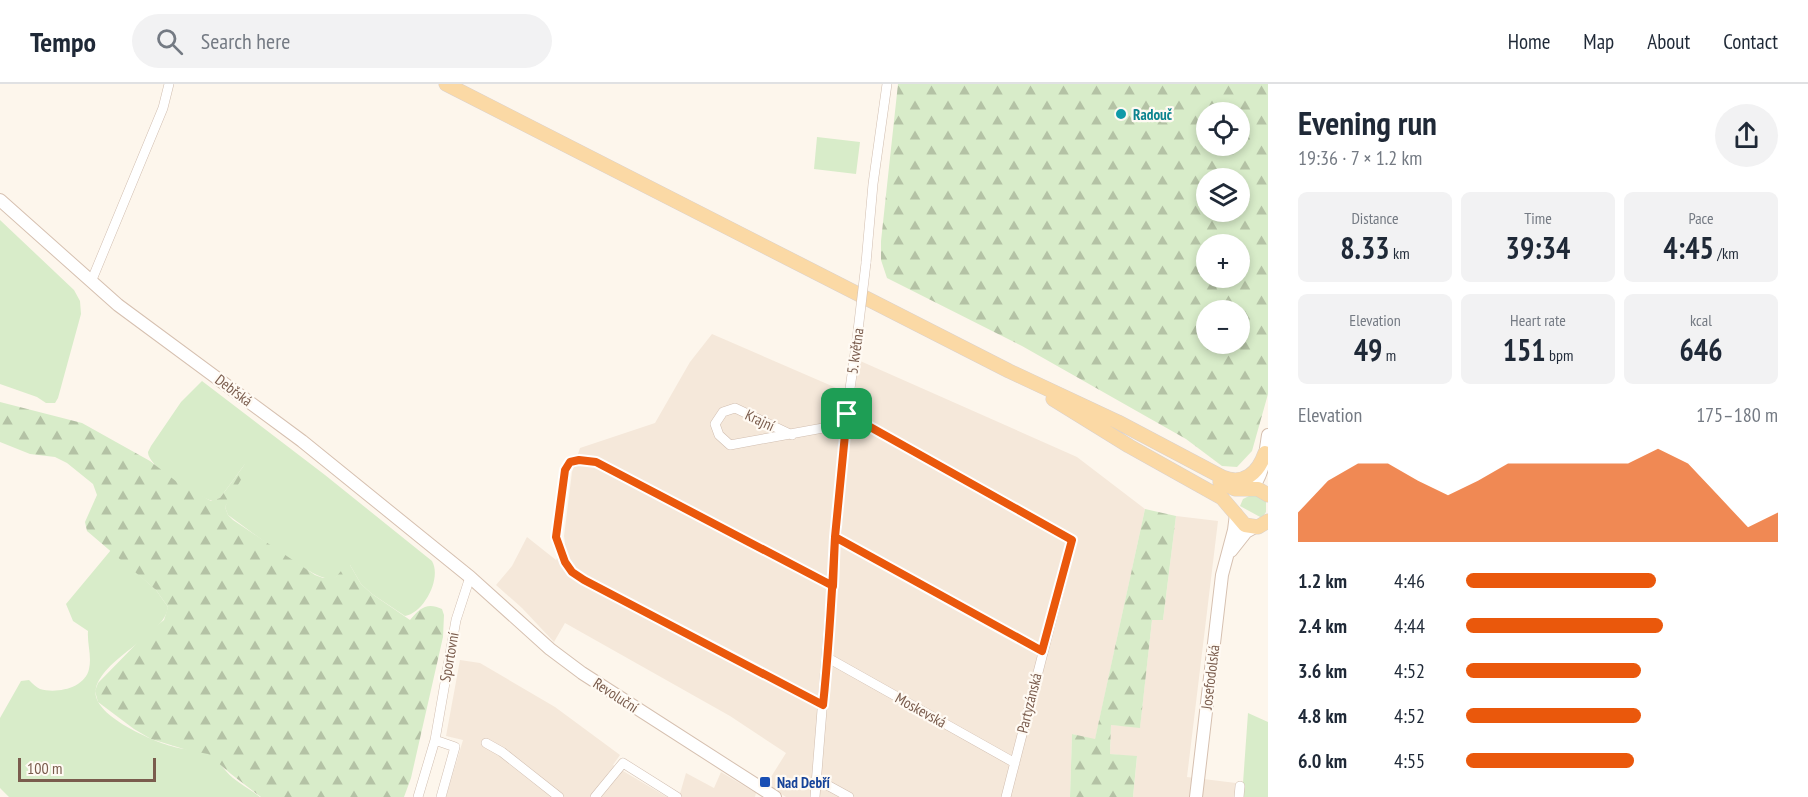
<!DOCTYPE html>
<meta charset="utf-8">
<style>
:root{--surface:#fff;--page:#f2f2f3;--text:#1f2937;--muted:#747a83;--line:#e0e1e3;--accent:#ea580c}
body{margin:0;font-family:"PT Sans Narrow",sans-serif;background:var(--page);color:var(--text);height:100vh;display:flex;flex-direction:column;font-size:22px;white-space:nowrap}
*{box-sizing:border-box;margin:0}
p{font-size:20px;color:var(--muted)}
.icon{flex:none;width:33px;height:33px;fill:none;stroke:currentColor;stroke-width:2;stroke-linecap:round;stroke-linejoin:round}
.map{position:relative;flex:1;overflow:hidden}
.sheet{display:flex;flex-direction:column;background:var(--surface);width:540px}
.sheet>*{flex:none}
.controls{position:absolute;left:1196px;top:18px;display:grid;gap:12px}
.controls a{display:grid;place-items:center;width:54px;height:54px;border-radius:50%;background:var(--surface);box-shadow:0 3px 9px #0003;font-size:30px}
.scale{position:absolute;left:18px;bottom:15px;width:138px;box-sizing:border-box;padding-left:6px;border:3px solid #7a5c4d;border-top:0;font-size:16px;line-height:21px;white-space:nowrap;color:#7a5c4d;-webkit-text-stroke:4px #fffaf3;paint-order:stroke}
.pin{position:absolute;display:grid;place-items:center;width:51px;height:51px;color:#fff;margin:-26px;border-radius:12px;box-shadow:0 3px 9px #0006}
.round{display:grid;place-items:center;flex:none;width:63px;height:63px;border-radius:32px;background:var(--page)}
.summary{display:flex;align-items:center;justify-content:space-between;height:102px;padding:0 30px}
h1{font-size:33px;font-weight:600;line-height:45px}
.stats{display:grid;grid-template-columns:repeat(3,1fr);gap:9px;height:102px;padding:6px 30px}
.stats div{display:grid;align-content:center;border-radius:9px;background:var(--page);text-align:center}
.stats b{font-size:30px;font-weight:600}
.stats small{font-size:16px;font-weight:400}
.stats p{font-size:16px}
.chart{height:168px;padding:12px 30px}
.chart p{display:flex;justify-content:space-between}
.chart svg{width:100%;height:108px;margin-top:6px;fill:var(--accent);opacity:.7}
ul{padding:0 30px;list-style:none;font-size:20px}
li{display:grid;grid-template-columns:96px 72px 1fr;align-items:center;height:45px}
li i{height:15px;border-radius:8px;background:var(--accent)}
header{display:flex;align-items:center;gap:36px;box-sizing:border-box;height:84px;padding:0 30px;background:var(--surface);border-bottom:2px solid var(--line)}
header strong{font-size:28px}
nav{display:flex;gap:33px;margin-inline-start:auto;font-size:21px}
.search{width:420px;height:54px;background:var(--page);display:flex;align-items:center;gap:15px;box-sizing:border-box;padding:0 21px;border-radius:33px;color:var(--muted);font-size:22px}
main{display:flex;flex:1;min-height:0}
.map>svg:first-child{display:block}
.residential{fill:#f5e8da}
.grass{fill:#d8ecc9}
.forest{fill:url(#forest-firs);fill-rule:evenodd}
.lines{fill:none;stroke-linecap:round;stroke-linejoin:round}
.street-casing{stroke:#d1beb0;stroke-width:10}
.secondary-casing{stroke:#d6c0b0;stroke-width:14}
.primary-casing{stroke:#dad1cd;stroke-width:15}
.street{stroke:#fff;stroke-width:9}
.secondary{stroke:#fff;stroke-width:12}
.primary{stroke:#fbd9a5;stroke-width:14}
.street-bridge-casing{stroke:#d1beb0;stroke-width:10;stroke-linecap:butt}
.street-bridge{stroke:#fff;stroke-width:9}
.route-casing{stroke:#fff;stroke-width:12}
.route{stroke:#ea580c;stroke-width:8}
.culture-dot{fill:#0f9aa8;stroke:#fffaf3;stroke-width:2}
.transit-dot{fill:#1a4fb4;stroke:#fffaf3;stroke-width:2}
.labels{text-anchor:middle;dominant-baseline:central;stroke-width:4.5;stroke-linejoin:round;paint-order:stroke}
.culture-label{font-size:15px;font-weight:bold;fill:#0d838f;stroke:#fffaf3;text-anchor:start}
.street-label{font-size:15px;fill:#7a5c4d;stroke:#fffaf3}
.transit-label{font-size:15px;font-weight:bold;fill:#164399;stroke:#fffaf3;text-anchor:start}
</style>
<header>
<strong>Tempo</strong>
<div class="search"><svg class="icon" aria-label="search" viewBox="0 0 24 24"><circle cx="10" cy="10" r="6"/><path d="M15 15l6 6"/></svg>Search here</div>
<nav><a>Home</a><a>Map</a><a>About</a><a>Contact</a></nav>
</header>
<main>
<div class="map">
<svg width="1268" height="713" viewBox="0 0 1268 713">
<defs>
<pattern id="forest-firs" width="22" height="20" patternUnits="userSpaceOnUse" patternTransform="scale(1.5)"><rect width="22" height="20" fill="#d8ecc9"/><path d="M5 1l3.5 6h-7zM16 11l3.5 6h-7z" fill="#b4c2a5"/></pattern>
</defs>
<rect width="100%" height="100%" fill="#fdf6ec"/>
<path class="residential" d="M 712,250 L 855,312 L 858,276 L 1077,373 L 1145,425 L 1095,656 L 1072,650 L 1070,713 L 786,713 L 766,701 L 786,669 L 730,632 L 565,539 L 554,558 L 522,524 L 496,501 L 512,482 L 527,453 L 556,476 L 565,459 L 564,452 L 572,388 L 580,364 L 655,339 L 690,278 Z
M 1176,432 L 1218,437 L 1187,693 L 1236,699 L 1235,713 L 1133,713 L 1137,673 L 1110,670 L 1111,641 L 1140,643 L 1152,536 L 1163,536 Z
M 460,576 L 480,579 L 555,623 L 620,671 L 613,681 L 667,713 L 446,713 L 463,656 L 446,652 Z
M 721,688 L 756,709 L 755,713 L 679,713 L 686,689 L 714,704 Z"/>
<path class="grass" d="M 817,53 L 860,58 L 856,90 L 814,85 Z
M 0,136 L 74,206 L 80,217 L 81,230 L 58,314 L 55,319 L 46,319 L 37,313 L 0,300 Z
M 202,297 L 325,391 L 432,477 C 442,494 424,529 405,532 L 372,510 L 361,500 L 350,481 C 345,486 338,494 331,495 C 314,497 245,443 228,431 L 225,423 L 245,380 L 220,414 L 213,417 C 198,413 148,384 148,368 L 151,362 L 181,318 Z
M 1253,410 L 1266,417 L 1266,428 L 1262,434 L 1240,422 L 1243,415 Z
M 111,466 L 156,506 L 168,523 C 165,551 105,572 96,604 C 89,630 151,656 171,662 C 182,666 196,665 207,669 C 218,674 224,687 233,694 C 242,701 251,706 260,713 L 9,713 L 0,704 L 0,634 L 21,597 L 29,596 C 32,599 36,603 40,605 C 57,610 85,604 89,585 C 92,572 87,560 88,547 L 73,537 L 66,520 Z
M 1248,629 L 1268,638 L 1268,713 L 1242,713 Z"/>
<path class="forest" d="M 898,0 L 1268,0 L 1268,310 L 1252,367 L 1237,383 L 1222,382 L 1186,355 L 1022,262 L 887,194 L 881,176 L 881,157 ZM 1206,28 L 1239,28 L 1239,62 L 1206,62 ZM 1206,94 L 1239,94 L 1239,128 L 1206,128 ZM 1206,160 L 1239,160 L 1239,194 L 1206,194 ZM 1206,226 L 1239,226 L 1239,260 L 1206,260 Z
M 0,318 L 82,339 L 150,377 L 177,398 L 211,417 L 220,414 L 245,380 L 248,381 L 249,382 L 225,423 L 228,431 L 233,436 L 315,491 L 323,494 L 336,493 L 346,481 L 350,481 L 361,500 L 372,510 L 410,536 C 420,524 427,518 442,525 L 444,531 L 443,553 L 411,694 L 404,713 L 261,713 L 231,690 L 208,670 L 187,666 L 151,655 L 134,645 L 98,618 L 95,607 L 98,599 L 144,552 L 164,536 L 168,523 L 156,506 L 87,447 L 85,438 L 97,411 L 93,400 L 67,379 L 55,373 L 30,370 L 0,358 Z
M 1145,425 L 1176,432 L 1163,536 L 1152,536 L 1140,644 L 1111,641 L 1110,670 L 1137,672 L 1133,713 L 1070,713 L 1072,650 L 1095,655 Z"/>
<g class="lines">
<defs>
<path id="street" d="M 866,179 L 873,100 L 887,0
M 91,198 L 163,24 L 169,0
M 847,330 L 1072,456 L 1006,713
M 792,351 L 735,324 L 723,328 L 715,340 L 719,351 L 730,361 L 845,340
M 835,453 L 1042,567
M 828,574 L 1015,679
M 823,621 L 584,496 L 572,488 L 565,478 L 556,453 L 565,386 L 570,378 L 579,376 L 596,378 L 833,502
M 435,656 L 455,663 L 441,713
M 486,659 L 502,668 L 559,713
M 818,696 L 849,713
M 418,713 L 435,656 L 456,536 L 470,493
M 595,713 L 623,679 L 677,713
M 815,713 L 845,340 L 857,255
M 1239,713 L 1240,702"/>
<path id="secondary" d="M 0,116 L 118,221 L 302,357 L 470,493 L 550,565 L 582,589 L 775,713
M 1251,405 C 1264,391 1265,370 1268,351
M 1231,467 L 1246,448 L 1255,443
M 1196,713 L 1222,491 L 1234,446 L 1236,430"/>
<path id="primary" d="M 446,0 L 1009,287 L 1118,338 L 1222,393 C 1244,402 1258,389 1265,369
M 1053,315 L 1129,362 L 1222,414 L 1245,441 L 1258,443 L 1268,437
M 1220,398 L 1235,405 L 1258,405 L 1268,411"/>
</defs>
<use href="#street" class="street-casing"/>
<use href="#secondary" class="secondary-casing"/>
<use href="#primary" class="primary-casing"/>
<use href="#street" class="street"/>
<use href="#secondary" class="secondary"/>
<use href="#primary" class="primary"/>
<defs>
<path id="street-bridge" d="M 857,255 L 866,179"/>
</defs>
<use href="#street-bridge" class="street-bridge-casing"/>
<use href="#street-bridge" class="street-bridge"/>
</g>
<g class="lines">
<defs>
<path id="route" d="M 847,330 L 835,453 L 833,502 L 596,378 L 579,376 L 570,378 L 565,386 L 556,453 L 565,478 L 572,488 L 584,496 L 823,621 C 829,565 832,509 835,453 L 1042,567 L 1072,456 L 847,330"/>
</defs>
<use href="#route" class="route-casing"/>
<use href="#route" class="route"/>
</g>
<circle class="culture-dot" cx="1121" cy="30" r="6"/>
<rect class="transit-dot" x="759" y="692" width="12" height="12" rx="3"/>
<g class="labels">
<g class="culture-label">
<text x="1133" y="30">Radouč</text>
</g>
<g class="street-label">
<text transform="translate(855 267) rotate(-82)">5. května</text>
<text transform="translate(234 306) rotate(37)">Debřská</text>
<text transform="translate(760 336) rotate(25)">Krajní</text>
<text transform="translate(449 573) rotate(-80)">Sportovní</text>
<text transform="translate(1210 593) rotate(-83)">Josefodolská</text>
<text transform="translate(616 611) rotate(33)">Revoluční</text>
<text transform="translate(1029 619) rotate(-76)">Partyzánská</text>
<text transform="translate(921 626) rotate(29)">Moskevská</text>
</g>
<g class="transit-label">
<text x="777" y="698">Nad Debří</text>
</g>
</g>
</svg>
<div class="controls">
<a><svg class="icon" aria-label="locate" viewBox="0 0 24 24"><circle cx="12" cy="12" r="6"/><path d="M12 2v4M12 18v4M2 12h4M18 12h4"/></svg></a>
<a><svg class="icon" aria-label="layers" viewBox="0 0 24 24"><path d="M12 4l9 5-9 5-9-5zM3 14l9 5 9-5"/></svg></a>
<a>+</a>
<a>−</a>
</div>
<div class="scale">100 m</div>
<div class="pin" style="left:847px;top:330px;background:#1e9e55"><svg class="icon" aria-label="arrive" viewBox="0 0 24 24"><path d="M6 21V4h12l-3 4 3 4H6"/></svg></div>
</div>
<section class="sheet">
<div class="summary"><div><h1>Evening run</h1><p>19:36 · 7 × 1.2 km</p></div><a class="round"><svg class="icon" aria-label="share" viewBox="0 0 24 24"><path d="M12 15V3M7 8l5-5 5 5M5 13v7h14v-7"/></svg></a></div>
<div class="stats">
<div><p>Distance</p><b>8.33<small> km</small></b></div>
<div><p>Time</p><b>39:34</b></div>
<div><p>Pace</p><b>4:45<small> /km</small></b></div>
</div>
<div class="stats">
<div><p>Elevation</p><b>49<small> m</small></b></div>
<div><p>Heart rate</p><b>151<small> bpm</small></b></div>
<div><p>kcal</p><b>646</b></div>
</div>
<div class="chart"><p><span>Elevation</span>175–180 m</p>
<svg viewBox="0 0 160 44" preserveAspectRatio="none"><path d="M0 44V32L10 19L20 12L30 12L40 19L50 25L60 19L70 12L80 12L90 12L100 12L110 12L120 6L130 12L140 25L150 38L160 32V44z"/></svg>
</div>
<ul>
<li><b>1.2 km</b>4:46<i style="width:61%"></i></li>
<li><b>2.4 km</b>4:44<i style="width:63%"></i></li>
<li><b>3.6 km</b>4:52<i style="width:56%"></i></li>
<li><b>4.8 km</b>4:52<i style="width:56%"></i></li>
<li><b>6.0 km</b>4:55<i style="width:54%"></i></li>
</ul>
</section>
</main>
